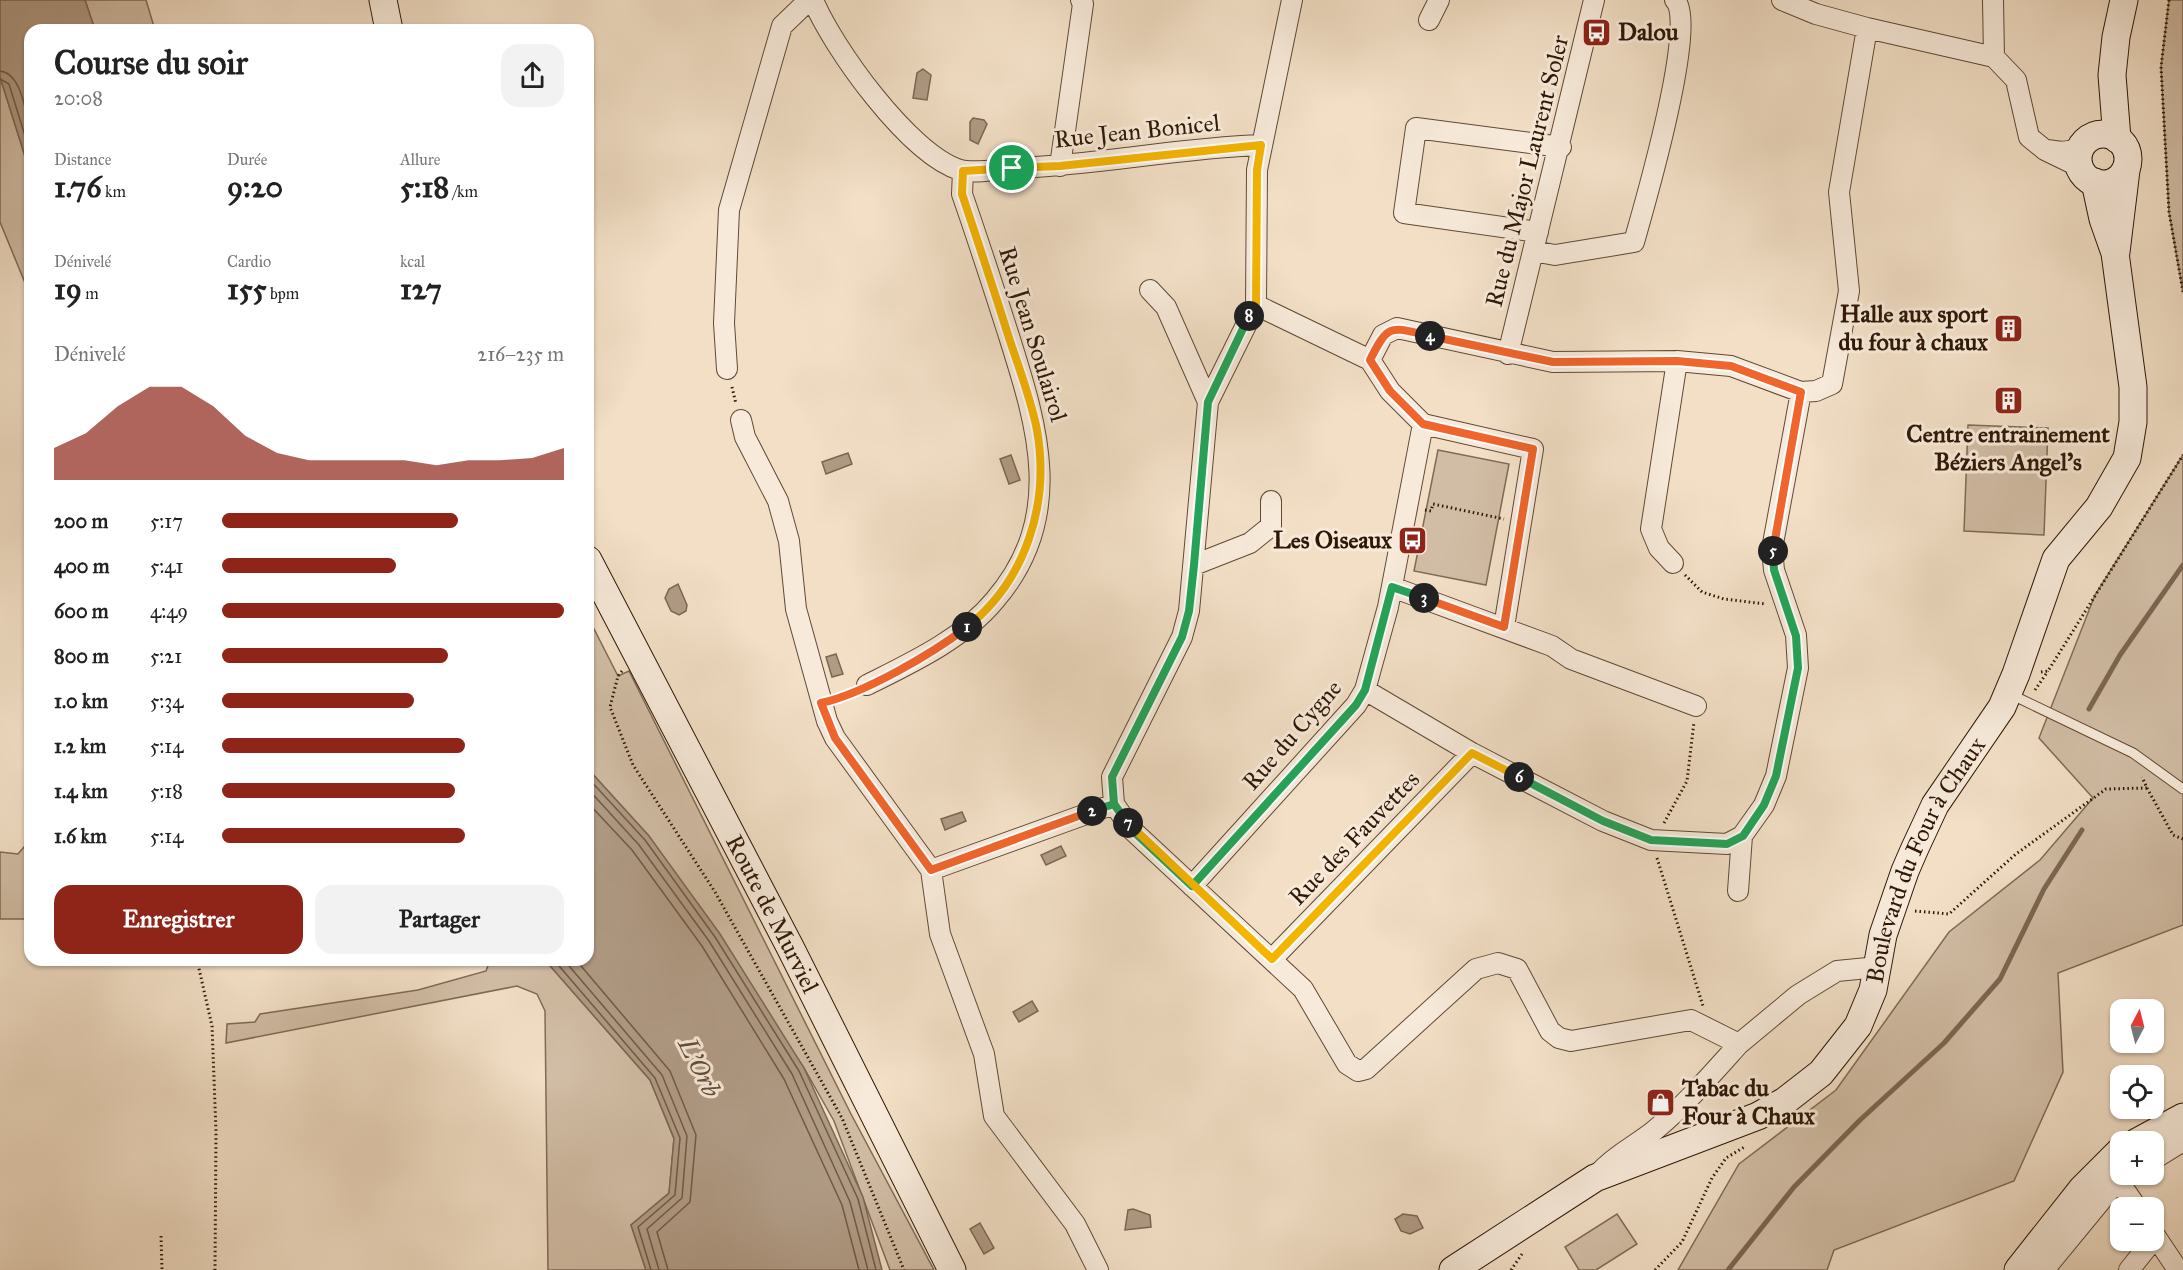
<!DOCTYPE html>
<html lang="fr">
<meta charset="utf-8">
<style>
:root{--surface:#fff;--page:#f2f2f2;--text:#222;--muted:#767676;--accent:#8f2418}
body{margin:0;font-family:"IM FELL Great Primer",serif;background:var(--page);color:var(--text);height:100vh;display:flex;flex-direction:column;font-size:22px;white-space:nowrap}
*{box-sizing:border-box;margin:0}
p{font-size:20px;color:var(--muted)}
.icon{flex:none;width:33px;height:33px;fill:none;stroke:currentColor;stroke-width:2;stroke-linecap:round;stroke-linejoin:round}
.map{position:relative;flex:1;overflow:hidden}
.side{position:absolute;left:24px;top:24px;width:570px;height:942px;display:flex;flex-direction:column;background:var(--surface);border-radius:18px;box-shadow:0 2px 4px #0004}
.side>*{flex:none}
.needle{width:39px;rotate:7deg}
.tools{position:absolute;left:2110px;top:999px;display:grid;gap:12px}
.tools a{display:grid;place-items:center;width:54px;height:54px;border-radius:12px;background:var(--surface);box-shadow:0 2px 4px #0004;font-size:30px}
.pin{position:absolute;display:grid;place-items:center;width:51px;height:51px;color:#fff;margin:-26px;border:3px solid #fff;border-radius:50%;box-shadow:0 2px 6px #0007}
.km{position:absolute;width:30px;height:30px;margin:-15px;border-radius:50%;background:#222;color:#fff;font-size:16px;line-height:30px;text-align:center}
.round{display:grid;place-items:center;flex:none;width:63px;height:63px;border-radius:18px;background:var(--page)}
.headline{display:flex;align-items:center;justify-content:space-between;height:102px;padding:0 30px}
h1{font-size:33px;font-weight:700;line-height:45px}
.figures{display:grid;grid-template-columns:repeat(3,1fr);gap:9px;height:102px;padding:6px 30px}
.figures div{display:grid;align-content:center}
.figures b{font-size:30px;font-weight:700}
.figures small{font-size:16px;font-weight:400}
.figures p{font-size:16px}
.chart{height:168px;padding:12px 30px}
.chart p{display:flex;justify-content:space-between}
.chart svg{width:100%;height:108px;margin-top:6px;fill:var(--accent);opacity:.7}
.action{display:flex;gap:12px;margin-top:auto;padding:12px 30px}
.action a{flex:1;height:69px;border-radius:18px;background:var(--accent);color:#fff;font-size:24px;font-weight:700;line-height:69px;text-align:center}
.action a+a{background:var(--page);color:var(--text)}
ul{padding:0 30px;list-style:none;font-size:20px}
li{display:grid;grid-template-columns:96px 72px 1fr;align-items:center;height:45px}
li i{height:15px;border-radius:8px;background:var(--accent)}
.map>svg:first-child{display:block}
.green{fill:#d1bda5;stroke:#806a56;stroke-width:1.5}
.water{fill:#b09b85;stroke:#7c6652;stroke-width:1.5}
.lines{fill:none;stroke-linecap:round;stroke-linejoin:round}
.shore{stroke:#705946;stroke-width:1.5}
.stream{stroke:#7c6652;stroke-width:5}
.lane-casing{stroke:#604936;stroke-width:11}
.street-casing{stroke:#604936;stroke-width:22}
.secondary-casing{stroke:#2f1706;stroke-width:29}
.path{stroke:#2f1706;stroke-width:3;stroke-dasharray:1.5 3;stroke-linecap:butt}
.lane{stroke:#f7eada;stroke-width:9}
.street{stroke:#f7eada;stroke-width:20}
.secondary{stroke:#f7eada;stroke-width:27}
.split-1-casing{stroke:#fff;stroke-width:12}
.split-2-casing{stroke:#fff;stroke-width:12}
.split-3-casing{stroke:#fff;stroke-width:12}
.split-4-casing{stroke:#fff;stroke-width:12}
.split-5-casing{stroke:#fff;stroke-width:12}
.split-6-casing{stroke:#fff;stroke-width:12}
.split-7-casing{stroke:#fff;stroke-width:12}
.split-8-casing{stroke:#fff;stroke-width:12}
.split-9-casing{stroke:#fff;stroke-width:12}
.split-1{stroke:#f5b400;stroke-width:8}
.split-2{stroke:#f0652b;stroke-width:8}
.split-3{stroke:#22a559;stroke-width:8}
.split-4{stroke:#f0652b;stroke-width:8}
.split-5{stroke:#f0652b;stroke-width:8}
.split-6{stroke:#22a559;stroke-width:8}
.split-7{stroke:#f5b400;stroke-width:8}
.split-8{stroke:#22a559;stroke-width:8}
.split-9{stroke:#f5b400;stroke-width:8}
.labels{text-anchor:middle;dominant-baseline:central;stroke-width:6;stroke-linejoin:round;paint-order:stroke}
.poi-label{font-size:24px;font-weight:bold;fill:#2f1706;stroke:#f7eada;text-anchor:start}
.street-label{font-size:24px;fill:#2f1706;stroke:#f7eada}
.water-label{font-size:26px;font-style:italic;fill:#634c39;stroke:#f7eada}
</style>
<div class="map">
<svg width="2183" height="1270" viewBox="0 0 2183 1270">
<rect width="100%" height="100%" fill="#f2dfc6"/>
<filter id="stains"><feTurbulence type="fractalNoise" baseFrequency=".00333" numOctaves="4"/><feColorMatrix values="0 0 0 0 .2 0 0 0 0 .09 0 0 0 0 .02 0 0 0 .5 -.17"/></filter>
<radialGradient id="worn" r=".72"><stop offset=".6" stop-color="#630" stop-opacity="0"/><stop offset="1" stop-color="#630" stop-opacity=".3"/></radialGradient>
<path class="green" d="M 85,0 L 146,0 L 155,30 L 95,30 Z
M 2169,0 L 2183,0 L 2183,292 L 2169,212 L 2161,67 Z
M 0,77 L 30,172 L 30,295 L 0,222 Z
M 1968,425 L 2048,428 L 2044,535 L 1964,531 Z
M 1438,450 L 1509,464 L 1486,585 L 1414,571 Z
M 2183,455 L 2183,925 L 2058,973 L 2063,1072 L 2014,1181 L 1834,1250 L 1827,1270 L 1678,1270 L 1739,1164 L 1836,1090 L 1949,932 L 2040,860 L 2093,798 L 2039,738 L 2095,595 Z
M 591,623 L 618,676 L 629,671 L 851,1114 L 934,1270 L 890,1270 L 834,1121 L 804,1068 L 649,836 L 588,769 L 588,625 Z
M 30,840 L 30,919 L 0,919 L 0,852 L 18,854 Z
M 490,960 L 545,960 L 650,1080 L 674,1139 L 669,1193 L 631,1225 L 646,1270 L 548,1270 L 545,1011 L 537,994 L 517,986 L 226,1043 L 227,1024 L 255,1022 L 260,1014 L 418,990 L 486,971 Z
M 1617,1214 L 1637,1244 L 1596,1270 L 1579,1270 L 1565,1247 Z"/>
<path class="water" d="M 0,0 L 85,0 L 95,30 L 30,30 L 30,172 L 0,77 Z
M 923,69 L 931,75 L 927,100 L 913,98 L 917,73 Z
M 973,118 L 984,120 L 987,124 L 978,144 L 970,140 L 970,122 Z
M 848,453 L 852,464 L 826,474 L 822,462 Z
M 1011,455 L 1020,480 L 1009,484 L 1000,459 Z
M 678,584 L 687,605 L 686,611 L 679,615 L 671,611 L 665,598 L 669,589 Z
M 836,654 L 843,674 L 832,677 L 826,657 Z
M 588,769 L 649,836 L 720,934 L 804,1068 L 863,1197 L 882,1270 L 646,1270 L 631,1225 L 669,1193 L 674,1138 L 650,1080 L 545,960 L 588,960 Z
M 962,812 L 966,821 L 945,830 L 941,819 Z
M 1061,846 L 1066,856 L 1046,865 L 1041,855 Z
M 1032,1001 L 1038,1011 L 1019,1022 L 1013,1012 Z
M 1133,1209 L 1150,1215 L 1151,1227 L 1125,1230 L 1128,1210 Z
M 1403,1214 L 1417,1216 L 1423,1228 L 1410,1234 L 1401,1231 L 1395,1219 Z
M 980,1223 L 994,1248 L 984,1254 L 970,1229 Z"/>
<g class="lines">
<path class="shore" d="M 0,71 C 21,73 25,110 30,127
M 0,79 L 9,84 L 30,152
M 588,778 L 645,840 L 715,937 L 799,1071 L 858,1199 L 876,1270
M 588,789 L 639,845 L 709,941 L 792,1074 L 850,1202 L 868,1270
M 588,803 L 632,850 L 702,946 L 784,1079 L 842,1205 L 859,1270
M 554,960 L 655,1078 L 680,1138 L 675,1195 L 638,1227 L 651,1270
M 564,960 L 662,1075 L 687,1136 L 682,1198 L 647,1229 L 659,1270
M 576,960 L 670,1071 L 696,1135 L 690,1202 L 657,1232 L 668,1270"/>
<path class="stream" d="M 2089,709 L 2120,655 L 2183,565
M 1728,1270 L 1794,1187 L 1860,1120 L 1944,1043 L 2000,979 L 2044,889 L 2082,830"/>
<defs>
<path id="lane" d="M 2010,694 L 2133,753 L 2183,789"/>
<path id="street" d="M 813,0 C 833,48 909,154 960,170 C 975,174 998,169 1015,168 C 1097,165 1178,148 1261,145
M 1292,0 L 1257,170 L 1256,305 L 1208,402 L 1189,611 L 1182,637 L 1112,777 L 1114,804 L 1132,830 L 1303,989 L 1347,1064 L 1358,1071 L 1366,1069 L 1476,969 L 1498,963 L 1517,969 L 1550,1031 L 1559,1038 L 1571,1041 L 1691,1020 L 1739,1044 L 1798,995 L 1837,971 L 1878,967
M 1782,0 L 1816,14 L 1867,28 L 1994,57 L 2016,80 L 2029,137 L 2045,150 L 2080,167
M 1993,0 L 1994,57
M 1429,20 L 1439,0
M 2047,150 L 2062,152 L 2081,149
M 1060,166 L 1083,4 L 1081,0
M 1538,232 L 1404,213 L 1416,128 L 1561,147
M 1533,251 L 1555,255 L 1634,242 C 1644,207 1698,22 1675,0
M 1150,290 L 1166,307 L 1208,402
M 1256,305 L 1370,360 L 1390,391 L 1423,424
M 1508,354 L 1594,0
M 1370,360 L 1383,335 L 1397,328 L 1553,362 L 1677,361 L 1731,366 L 1801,392
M 727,369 L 724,323 L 729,210 L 782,26 L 809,0
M 741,420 L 745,437 L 778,501 L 789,541 L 796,609 L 827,721 L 835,738 L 931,870 L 940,934 L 984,1054 L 994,1116 L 1075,1224 L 1098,1270
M 1423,424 L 1533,449 L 1504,627
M 1673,563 L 1659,548 L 1651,529 L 1677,361
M 1194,565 L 1250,543 L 1271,526 L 1271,501
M 1392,587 L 1552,646 L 1571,659 L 1696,706
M 867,685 C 911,663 963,639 995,600 C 1067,516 1037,425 1008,333 C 993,286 978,240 962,194 L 963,171
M 1365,690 L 1472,753 L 1603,821 L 1651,840 L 1727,844 L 1742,836 L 1764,805 L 1776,776 L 1798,668 L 1796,635 L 1774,570 L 1772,549 L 1801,392 L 1816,391 L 1832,384 L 1849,291 L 1839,192 L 1867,28
M 931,870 L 1114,804
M 1192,886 L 1356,705 L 1365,690 L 1388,607 L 1423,424
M 1738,891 L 1742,836
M 1272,959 L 1472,753
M 2154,1159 L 2183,1141
M 1600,1172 C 1616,1154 1637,1145 1655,1130 C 1686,1104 1712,1074 1739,1044
M 2118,1180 L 2137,1208
M 2154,1234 L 2178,1270
M 2044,1270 L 2118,1180 L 2128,1174
M 2129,1270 L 2153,1240"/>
<g id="secondary">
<path d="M 383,0 L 389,30"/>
<circle cx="2103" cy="159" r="25"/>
<path d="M 2117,139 L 2112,75 L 2116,37 L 2124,0"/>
<path d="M 2116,252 L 2126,170"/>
<path id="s1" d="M 588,560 L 790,947 L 952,1270"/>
<path d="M 2137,1142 L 2183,1117"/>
<path id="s2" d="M 1453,1270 L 1595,1178 L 1758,1116 L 1785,1101 L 1821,1073 L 1858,1026 L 1873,990 L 1883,935 L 1905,871 L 1915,848 L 1935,805 L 2002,707 L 2016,674 L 2056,559 L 2099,507 L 2127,458 L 2133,422 L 2133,387 L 2115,253 L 2103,219 L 2095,182"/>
<path d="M 2018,1270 L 2082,1189 L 2121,1150"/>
</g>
</defs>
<use href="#lane" class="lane-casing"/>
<use href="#street" class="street-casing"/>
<use href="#secondary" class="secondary-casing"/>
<path class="path" d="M 2169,0 L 2161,67 L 2169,212 L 2183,292
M 732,387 L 736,404
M 1425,510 L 1431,511 L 1433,504 L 1504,519
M 1685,575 L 1702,592 L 1724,599 L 1766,604
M 622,671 L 618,676 L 610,707 L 633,765 L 715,892 L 842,1118 L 904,1270
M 2041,672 L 2048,671 L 2183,455
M 2035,690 L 2048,671
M 2147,788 L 2173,835 L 2183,839
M 1664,823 L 1687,781 L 1694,722
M 1657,858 L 1703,1006
M 1915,911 L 1949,914 L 2016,854 L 2106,789 L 2147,788 L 2142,777
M 197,960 L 212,1026 L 216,1131 L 215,1270
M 161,1236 L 162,1270
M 1511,1270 L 1522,1254
M 1655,1270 L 1682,1242 L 1712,1178 L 1726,1158 L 1746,1146"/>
<use href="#lane" class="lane"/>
<use href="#street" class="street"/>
<use href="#secondary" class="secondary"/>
</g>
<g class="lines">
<defs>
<path id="split-1" d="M 967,627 C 1026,580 1050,504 1037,430 C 1031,399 1019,368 1009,338 C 994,290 978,242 962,194 L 963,171 L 1012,168"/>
<path id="split-2" d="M 967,627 C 932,654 863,694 821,703 L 835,738 L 931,870 L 1092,811"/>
<path id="split-3" d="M 1092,811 L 1114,804 L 1132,830 L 1192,886 L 1356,705 L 1365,690 L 1392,587 L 1424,598"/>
<path id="split-4" d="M 1424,598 L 1504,627 L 1533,449 L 1423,424 L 1390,391 L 1370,360 C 1389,322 1391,327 1430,336"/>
<path id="split-5" d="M 1430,336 L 1553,362 L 1677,361 L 1731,366 L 1801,392 L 1773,551"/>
<path id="split-6" d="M 1519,777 L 1603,821 L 1651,840 L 1727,844 L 1743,836 L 1764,805 L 1776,776 L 1798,668 L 1796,636 L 1774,570 L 1773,551"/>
<path id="split-7" d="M 1128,823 L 1272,959 L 1472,753 L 1519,777"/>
<path id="split-8" d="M 1128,823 L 1114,804 L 1112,777 L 1182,637 L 1189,611 L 1194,565 L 1208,402 L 1249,316"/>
<path id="split-9" d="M 1012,168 L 1060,166 L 1261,145 L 1257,170 L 1256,305 L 1249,316"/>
</defs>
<use href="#split-1" class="split-1-casing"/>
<use href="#split-2" class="split-2-casing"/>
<use href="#split-3" class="split-3-casing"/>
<use href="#split-4" class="split-4-casing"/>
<use href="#split-5" class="split-5-casing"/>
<use href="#split-6" class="split-6-casing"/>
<use href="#split-7" class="split-7-casing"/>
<use href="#split-8" class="split-8-casing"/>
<use href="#split-9" class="split-9-casing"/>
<use href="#split-1" class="split-1"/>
<use href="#split-2" class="split-2"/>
<use href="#split-3" class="split-3"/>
<use href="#split-4" class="split-4"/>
<use href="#split-5" class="split-5"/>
<use href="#split-6" class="split-6"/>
<use href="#split-7" class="split-7"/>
<use href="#split-8" class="split-8"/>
<use href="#split-9" class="split-9"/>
</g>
<defs>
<symbol id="bus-square" viewBox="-11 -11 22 22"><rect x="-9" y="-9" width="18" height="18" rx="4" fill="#8f2418" stroke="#f7eada"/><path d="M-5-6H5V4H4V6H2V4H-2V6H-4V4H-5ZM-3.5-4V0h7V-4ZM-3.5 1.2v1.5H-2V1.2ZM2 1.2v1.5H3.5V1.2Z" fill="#fff"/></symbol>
<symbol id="building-square" viewBox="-11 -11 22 22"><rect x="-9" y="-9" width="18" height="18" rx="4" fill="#8f2418" stroke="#f7eada"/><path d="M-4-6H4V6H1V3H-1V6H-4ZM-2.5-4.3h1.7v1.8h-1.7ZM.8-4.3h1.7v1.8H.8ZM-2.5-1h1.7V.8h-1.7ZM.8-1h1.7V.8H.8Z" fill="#fff"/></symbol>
<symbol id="shop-square" viewBox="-11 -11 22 22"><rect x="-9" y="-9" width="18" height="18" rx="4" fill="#8f2418" stroke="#f7eada"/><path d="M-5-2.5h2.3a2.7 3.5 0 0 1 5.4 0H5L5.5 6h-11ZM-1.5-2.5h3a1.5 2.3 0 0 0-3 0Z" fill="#fff"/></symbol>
</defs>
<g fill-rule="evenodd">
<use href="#bus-square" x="1580" y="16" width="33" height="33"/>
<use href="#building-square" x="1992" y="312" width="33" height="33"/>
<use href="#building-square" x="1992" y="384" width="33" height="33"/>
<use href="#bus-square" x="1396" y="524" width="33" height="33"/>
<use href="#shop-square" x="1644" y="1086" width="33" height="33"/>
</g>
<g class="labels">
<g class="poi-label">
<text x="1618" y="32">Dalou</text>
<text x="1988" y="314" text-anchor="end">Halle aux sport<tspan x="1988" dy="28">du four à chaux</tspan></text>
<text x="2008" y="434" text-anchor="middle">Centre entrainement<tspan x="2008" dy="28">Béziers Angel's</tspan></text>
<text x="1392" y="540" text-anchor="end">Les Oiseaux</text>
<text x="1682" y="1088">Tabac du<tspan x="1682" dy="28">Four à Chaux</tspan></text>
</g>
<g class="street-label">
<text transform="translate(1137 131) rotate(-6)">Rue Jean Bonicel</text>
<text transform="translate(1527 171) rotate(-76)">Rue du Major Laurent Soler</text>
<text transform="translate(1033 334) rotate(73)">Rue Jean Soulairol</text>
<text transform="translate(1292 735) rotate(-49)">Rue du Cygne</text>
<text transform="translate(1354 838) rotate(-46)">Rue des Fauvettes</text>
<text stroke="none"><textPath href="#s2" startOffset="660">Boulevard du Four à Chaux</textPath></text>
<text stroke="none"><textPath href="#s1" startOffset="399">Route de Murviel</textPath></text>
</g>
<g class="water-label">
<text transform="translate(700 1067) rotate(63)">L'Orb</text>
</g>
</g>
<rect width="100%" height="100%" filter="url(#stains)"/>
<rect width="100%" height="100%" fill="url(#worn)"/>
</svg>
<div class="tools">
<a><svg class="needle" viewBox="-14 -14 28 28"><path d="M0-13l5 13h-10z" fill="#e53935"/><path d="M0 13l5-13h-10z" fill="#767676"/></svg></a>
<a><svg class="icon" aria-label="locate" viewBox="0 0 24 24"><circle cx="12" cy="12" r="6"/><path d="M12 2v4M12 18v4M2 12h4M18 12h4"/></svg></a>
<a>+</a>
<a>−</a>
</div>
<div class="pin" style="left:1012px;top:168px;background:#1e9e55"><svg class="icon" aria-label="arrive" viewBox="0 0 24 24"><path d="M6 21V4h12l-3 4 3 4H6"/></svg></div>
<b class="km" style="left:967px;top:627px">1</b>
<b class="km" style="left:1092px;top:811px">2</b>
<b class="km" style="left:1424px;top:598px">3</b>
<b class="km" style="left:1430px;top:336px">4</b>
<b class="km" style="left:1773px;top:551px">5</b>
<b class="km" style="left:1519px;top:777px">6</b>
<b class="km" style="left:1128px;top:823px">7</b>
<b class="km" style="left:1249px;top:316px">8</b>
<section class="side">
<div class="headline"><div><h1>Course du soir</h1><p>20:08</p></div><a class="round"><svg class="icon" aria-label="share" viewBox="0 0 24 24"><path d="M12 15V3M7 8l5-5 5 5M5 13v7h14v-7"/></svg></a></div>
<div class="figures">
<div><p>Distance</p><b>1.76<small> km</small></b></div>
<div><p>Durée</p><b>9:20</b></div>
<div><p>Allure</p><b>5:18<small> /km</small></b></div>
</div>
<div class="figures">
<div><p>Dénivelé</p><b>19<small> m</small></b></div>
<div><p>Cardio</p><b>155<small> bpm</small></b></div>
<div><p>kcal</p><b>127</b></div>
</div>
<div class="chart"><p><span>Dénivelé</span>216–235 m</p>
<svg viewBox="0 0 160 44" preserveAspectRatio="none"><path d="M0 44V31L10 25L20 14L30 6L40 6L50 14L60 26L70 33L80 36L90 36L100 36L110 36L120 38L130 36L140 36L150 35L160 31V44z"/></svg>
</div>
<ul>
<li><b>200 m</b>5:17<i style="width:69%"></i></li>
<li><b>400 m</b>5:41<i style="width:51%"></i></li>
<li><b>600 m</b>4:49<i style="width:100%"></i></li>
<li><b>800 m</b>5:21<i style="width:66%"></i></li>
<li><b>1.0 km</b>5:34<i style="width:56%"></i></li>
<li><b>1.2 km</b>5:14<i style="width:71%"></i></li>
<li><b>1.4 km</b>5:18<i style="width:68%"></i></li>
<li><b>1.6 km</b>5:14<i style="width:71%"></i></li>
</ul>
<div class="action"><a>Enregistrer</a><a>Partager</a></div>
</section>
</div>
